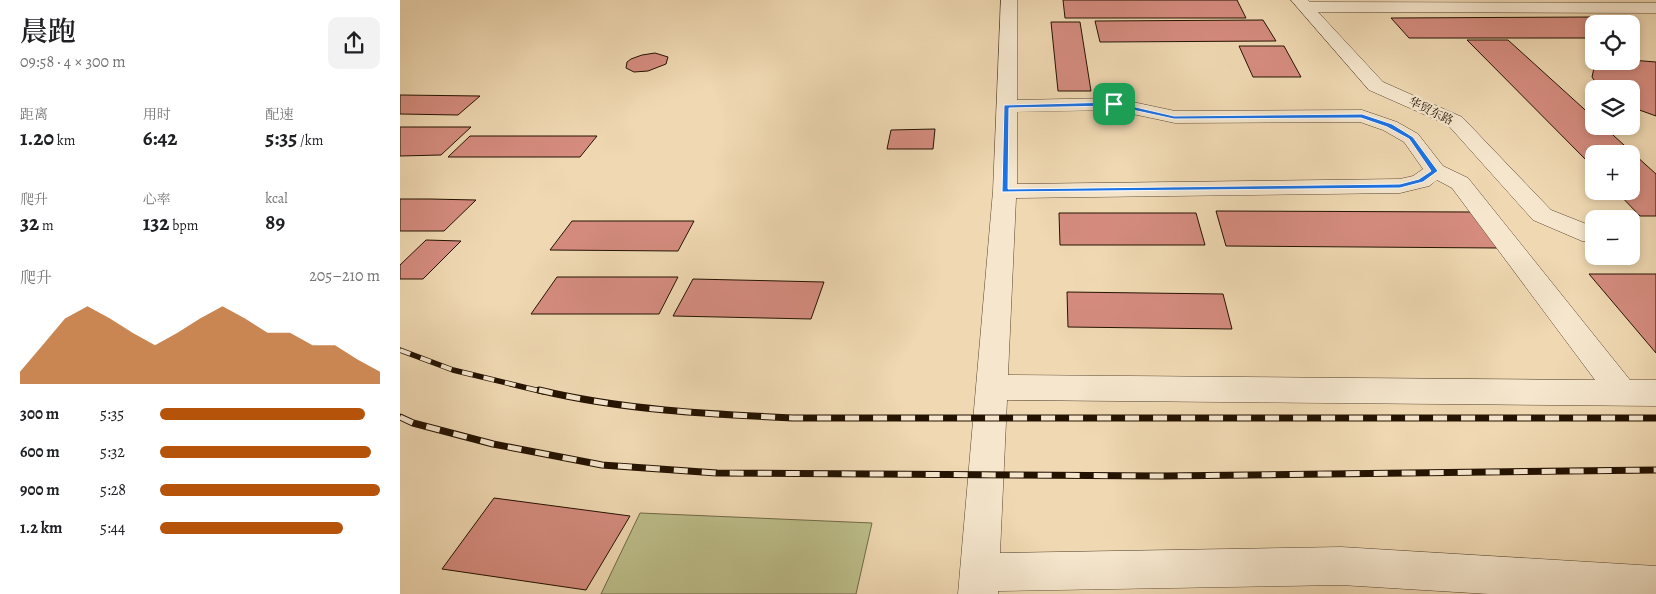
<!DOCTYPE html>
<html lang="zh">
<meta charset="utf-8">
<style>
:root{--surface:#fff;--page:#f2f2f2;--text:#202124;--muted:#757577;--accent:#b45309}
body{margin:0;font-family:Alegreya,"Noto Serif SC",serif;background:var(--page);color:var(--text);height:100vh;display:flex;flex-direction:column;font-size:19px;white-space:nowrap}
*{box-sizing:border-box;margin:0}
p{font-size:16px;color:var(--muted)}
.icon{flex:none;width:28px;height:28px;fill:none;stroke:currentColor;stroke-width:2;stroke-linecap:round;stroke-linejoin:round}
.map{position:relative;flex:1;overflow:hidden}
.sheet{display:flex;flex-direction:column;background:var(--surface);width:400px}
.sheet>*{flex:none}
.buttons{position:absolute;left:1185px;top:15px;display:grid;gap:10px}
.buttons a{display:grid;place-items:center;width:55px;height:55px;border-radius:10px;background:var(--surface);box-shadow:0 2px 8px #0003;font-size:25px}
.pin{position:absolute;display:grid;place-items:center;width:42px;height:42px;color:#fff;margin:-21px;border-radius:10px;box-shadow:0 2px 8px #0006}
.round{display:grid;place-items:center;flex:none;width:52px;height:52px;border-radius:10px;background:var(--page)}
.headline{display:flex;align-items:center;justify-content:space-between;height:85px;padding:0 20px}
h1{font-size:28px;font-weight:600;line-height:38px}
.stats{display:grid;grid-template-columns:repeat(3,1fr);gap:8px;height:85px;padding:5px 20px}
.stats div{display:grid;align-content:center}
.stats b{font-size:21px;font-weight:600}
.stats small{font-size:14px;font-weight:400}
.stats p{font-size:14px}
.chart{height:140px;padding:10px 20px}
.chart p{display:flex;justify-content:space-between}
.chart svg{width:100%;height:90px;margin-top:5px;fill:var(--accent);opacity:.7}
ul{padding:0 20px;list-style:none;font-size:16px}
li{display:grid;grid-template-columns:80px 60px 1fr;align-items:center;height:38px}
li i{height:12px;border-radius:6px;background:var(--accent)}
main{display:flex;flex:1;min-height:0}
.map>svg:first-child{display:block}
.green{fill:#bcbe8a;stroke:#706846}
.building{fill:#d58c7f;stroke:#241201}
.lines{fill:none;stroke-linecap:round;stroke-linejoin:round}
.minor-casing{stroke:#57442d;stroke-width:1}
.minor{fill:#f5e6cd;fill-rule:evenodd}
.rail-far1-casing{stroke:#241201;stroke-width:5.5}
.rail-casing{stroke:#241201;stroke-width:7}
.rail-far1{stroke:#f5e6cd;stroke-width:4;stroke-dasharray:11;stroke-linecap:butt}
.rail{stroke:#f5e6cd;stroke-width:5;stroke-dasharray:14;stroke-linecap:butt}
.route{fill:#1a73e8;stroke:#fff;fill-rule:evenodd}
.labels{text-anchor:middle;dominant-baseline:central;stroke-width:4.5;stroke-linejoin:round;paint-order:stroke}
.far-street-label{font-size:12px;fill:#241201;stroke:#f5e6cd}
</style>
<main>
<section class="sheet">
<div class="headline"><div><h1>晨跑</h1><p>09:58 · 4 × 300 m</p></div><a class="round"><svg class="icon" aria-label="share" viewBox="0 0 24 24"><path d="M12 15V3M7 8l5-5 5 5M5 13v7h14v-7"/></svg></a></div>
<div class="stats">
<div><p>距离</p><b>1.20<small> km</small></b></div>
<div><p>用时</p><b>6:42</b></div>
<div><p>配速</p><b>5:35<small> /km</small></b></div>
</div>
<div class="stats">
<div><p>爬升</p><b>32<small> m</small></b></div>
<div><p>心率</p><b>132<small> bpm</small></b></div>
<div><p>kcal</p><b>89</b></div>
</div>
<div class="chart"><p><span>爬升</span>205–210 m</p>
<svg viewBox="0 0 160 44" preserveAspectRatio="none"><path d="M0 44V38L10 25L20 12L30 6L40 12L50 19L60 25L70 19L80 12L90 6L100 12L110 19L120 19L130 25L140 25L150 32L160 38V44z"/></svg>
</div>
<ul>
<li><b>300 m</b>5:35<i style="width:93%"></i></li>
<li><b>600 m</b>5:32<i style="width:96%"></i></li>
<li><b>900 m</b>5:28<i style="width:100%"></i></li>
<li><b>1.2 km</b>5:44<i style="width:83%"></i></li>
</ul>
</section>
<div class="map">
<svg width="1256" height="594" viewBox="0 0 1256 594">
<rect width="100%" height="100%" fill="#efd8b2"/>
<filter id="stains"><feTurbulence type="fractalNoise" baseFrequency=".004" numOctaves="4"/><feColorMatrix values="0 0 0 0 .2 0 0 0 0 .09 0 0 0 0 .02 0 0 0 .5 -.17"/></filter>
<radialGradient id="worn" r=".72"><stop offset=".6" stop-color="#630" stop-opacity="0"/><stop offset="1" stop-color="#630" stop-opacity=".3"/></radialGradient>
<path class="green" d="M 240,513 L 472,523 L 456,594 L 201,594 Z"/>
<path class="building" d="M 663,0 L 837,0 L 846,18 L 665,18 Z
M 1191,17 L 1200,24 L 1194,24 L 1194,38 L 1009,38 L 991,18 Z
M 863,20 L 876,41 L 700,42 L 695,21 Z
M 651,22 L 680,22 L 691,91 L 658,91 Z
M 1067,40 L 1108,40 L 1194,118 L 1194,126 L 1203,126 L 1256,174 L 1256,216 L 1240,216 L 1216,191 L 1231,191 L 1231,154 L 1194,154 L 1194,168 Z
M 839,46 L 884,46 L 901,77 L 853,77 Z
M 255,53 L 268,57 L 266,64 L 248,71 L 234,72 L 226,68 L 227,62 L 231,59 L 242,55 Z
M 1231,60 L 1256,62 L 1256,116 L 1231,107 L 1231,89 L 1200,89 L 1192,77 L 1194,68 L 1205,62 Z
M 0,95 L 1,95 L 80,96 L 58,115 L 0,114 Z
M 0,127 L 71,127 L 41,155 L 0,156 Z
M 535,129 L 533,149 L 487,149 L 491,130 Z
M 70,136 L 197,136 L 180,157 L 48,157 Z
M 0,199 L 30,199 L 76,200 L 44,231 L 0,231 Z
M 816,211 L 1072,212 L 1098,248 L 826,246 Z
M 659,213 L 796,213 L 805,245 L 660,245 Z
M 172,221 L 294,221 L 278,251 L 150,250 Z
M 26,240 L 61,241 L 23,279 L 0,279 L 0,265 Z
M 1189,274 L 1256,274 L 1256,353 Z
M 157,277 L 278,277 L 259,314 L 131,314 Z
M 293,279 L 424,282 L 411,319 L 273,316 Z
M 667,292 L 823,294 L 832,329 L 668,327 Z
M 94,498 L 230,516 L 186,590 L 42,569 Z"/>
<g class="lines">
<defs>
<path id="minor" d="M 601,0 L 617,0 L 617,100 L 714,98 L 775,111 L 962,110 L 997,122 L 1018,134 L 1043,166 L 1068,178 L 1230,380 L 1256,380 L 1256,406 L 607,400 L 600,553 L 941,547 L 1256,566 L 1256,594 L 1089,594 L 941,585 L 598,591 L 598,594 L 558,594 L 593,191 ZM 714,110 L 775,123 L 960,122 L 983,130 L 1004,142 L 1023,169 L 1013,176 L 1000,179 L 617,184 L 617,112 ZM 1037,180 L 1052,188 L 1195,380 L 608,375 L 616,198 L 1000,193 L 1029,186 Z
M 891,0 L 908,0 L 910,2 L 1256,3 L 1256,13 L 918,12 L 983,82 L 1062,117 L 1151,210 L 1194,227 L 1194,242 L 1182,241 L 1133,220 L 1048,125 L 969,90 Z"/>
</defs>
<use href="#minor" class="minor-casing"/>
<use href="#minor" class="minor"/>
<defs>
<path id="rail-far1" d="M 0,350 L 53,370 L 144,392"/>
<path id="rail" d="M 139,390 C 222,410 308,414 393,418 L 1256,418
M 0,417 L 13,423 L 93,444 L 202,465 L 317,473 L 762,476 L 1256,470"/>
</defs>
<use href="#rail-far1" class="rail-far1-casing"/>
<use href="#rail" class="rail-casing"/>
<use href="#rail-far1" class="rail-far1"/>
<use href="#rail" class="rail"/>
</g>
<path class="route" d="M 714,102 L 774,116 L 962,114 L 992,124 L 1013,137 L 1038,171 L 1023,182 L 1000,188 L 602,192 L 604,105 ZM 714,106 L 774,119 L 961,118 L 987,127 L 1009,139 L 1031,171 L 1019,179 L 1000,184 L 608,189 L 609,108 Z"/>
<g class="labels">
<g class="far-street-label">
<text transform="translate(1031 111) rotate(26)">华贸东路</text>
</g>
</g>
<rect width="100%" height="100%" filter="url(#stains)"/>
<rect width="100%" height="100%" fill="url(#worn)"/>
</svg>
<div class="buttons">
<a><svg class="icon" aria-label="locate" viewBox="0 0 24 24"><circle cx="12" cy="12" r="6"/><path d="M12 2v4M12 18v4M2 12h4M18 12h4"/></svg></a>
<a><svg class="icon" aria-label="layers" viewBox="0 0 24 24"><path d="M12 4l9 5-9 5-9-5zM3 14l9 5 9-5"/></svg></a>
<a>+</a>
<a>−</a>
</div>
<div class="pin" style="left:714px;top:104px;background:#1e9e55"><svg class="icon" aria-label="arrive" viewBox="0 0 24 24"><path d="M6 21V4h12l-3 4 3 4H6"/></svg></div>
</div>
</main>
